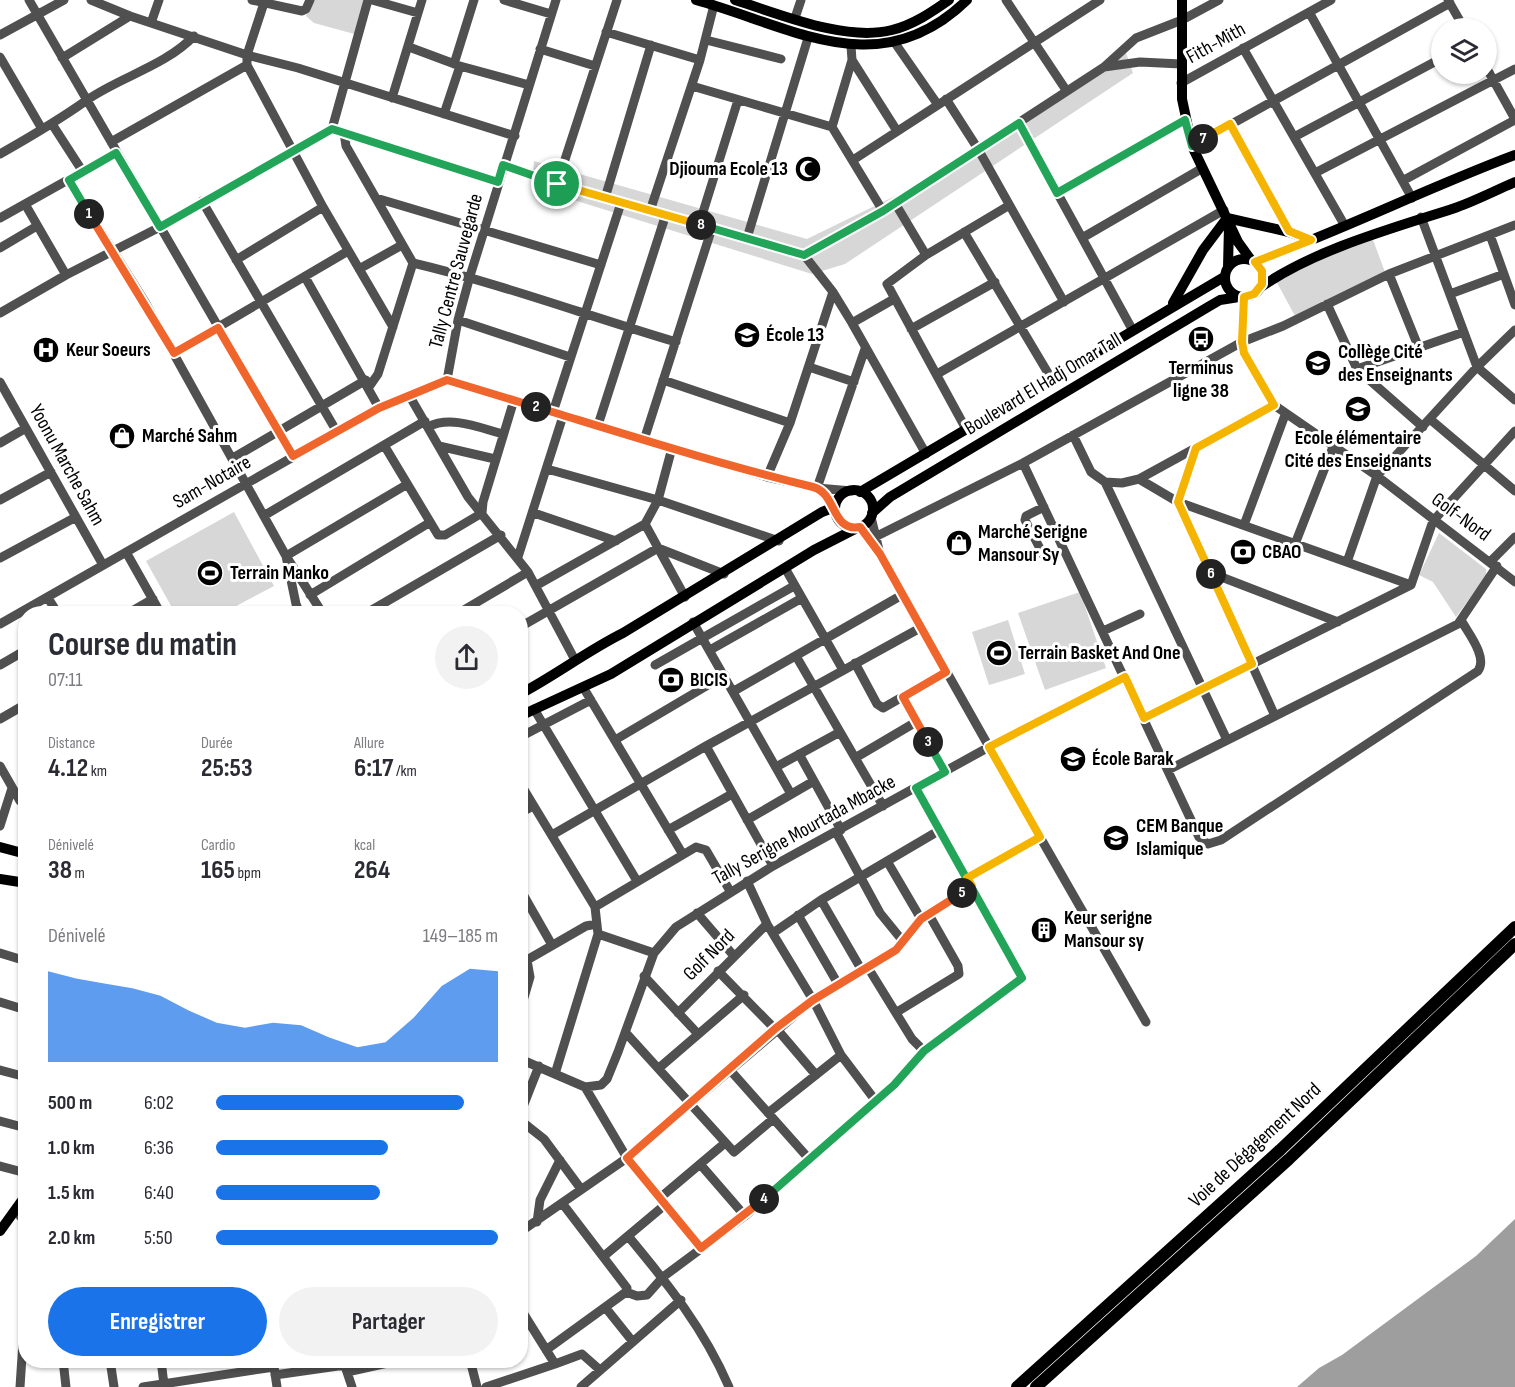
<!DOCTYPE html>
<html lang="fr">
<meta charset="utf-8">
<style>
:root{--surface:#fff;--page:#f2f2f3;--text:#2b2b33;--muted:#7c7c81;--accent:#1a73e8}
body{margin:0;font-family:"Sofia Sans Condensed",sans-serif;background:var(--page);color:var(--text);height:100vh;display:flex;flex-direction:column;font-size:22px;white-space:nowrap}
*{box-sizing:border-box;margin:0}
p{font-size:20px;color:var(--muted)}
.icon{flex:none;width:33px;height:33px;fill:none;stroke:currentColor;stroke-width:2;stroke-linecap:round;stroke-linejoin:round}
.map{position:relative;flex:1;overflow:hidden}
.drawer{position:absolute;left:18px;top:606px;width:510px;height:762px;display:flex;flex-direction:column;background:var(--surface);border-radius:24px;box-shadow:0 2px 4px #0004}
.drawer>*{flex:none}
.buttons{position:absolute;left:1431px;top:18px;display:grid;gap:12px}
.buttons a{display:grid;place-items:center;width:66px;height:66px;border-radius:50%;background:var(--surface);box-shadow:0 2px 4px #0004;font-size:30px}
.pin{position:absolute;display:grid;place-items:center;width:51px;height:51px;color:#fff;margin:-26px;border:3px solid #fff;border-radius:50%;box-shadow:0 2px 6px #0007}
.km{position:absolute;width:30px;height:30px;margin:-15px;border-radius:50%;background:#222;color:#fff;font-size:16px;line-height:30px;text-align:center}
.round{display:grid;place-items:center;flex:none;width:63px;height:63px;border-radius:32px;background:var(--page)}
.summary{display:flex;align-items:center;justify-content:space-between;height:102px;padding:0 30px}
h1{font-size:33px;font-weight:700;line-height:45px}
.metrics{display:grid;grid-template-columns:repeat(3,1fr);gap:9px;height:102px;padding:6px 30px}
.metrics div{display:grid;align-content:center}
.metrics b{font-size:26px;font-weight:700}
.metrics small{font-size:16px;font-weight:400}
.metrics p{font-size:16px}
.chart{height:168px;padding:12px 30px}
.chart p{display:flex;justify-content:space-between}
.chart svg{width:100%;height:108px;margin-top:6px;fill:var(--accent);opacity:.7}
.cta{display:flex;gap:12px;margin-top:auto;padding:12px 30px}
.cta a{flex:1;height:69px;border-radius:36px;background:var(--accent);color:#fff;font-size:24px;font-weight:700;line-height:69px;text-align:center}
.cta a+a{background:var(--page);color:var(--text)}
ul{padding:0 30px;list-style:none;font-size:20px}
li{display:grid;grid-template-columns:96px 72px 1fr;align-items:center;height:45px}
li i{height:15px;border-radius:8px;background:var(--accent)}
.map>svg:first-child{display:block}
.green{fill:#d7d7d7}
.water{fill:#9e9e9e}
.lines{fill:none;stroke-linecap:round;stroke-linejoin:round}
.minor{stroke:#505050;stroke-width:9}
.major{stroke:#000;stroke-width:10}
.highway{stroke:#000;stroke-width:12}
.split-1-casing{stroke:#fff;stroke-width:12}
.split-2-casing{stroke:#fff;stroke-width:12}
.split-3-casing{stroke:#fff;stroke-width:12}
.split-4-casing{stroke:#fff;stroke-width:12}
.split-5-casing{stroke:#fff;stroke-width:12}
.split-6-casing{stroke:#fff;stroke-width:12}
.split-7-casing{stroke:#fff;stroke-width:12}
.split-8-casing{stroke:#fff;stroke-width:12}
.split-9-casing{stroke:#fff;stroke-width:12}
.split-1{stroke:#22a559;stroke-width:8}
.split-2{stroke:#f0652b;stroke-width:8}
.split-3{stroke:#f0652b;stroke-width:8}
.split-4{stroke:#22a559;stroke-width:8}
.split-5{stroke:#f0652b;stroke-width:8}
.split-6{stroke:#f5b400;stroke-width:8}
.split-7{stroke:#f5b400;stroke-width:8}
.split-8{stroke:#22a559;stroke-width:8}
.split-9{stroke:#f5b400;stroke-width:8}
.labels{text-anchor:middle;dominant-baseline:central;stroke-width:6;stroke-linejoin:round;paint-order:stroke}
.street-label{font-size:20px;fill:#000;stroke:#fff}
.poi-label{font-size:20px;font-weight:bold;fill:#000;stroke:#fff;text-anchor:start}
</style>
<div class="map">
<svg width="1515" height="1387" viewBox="0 0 1515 1387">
<rect width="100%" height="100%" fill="#fff"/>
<path class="green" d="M 311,0 L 366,0 L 358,35 L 314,23 L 306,16 Z
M 1125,50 L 1133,73 L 845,264 L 812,274 L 532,187 L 534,161 L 807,239 L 938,175 Z
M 1367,240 L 1373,240 L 1385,272 L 1295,316 L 1275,279 Z
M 234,512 L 274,586 L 223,613 L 175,613 L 146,561 Z
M 1439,533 L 1486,569 L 1486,576 L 1456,617 L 1433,582 L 1419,575 Z
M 1080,592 L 1106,668 L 1045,690 L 1018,613 Z
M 1008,620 L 1025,674 L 989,685 L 972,632 Z"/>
<path class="water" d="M 1515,1219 L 1515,1387 L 1297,1387 L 1319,1368 L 1342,1355 L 1476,1256 Z"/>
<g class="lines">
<path class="minor" d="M 29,0 L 293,456
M 91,0 L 130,16 L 247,55 L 298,68 L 515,136
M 252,0 L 302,11 L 306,9 L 310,0
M 372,0 L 418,13
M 504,0 L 551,14
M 1006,0 L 1066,90
M 1448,0 L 1464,28
M 264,3 L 247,55 L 247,65 L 323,207 L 393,327
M 1309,12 L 1412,198
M 795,18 L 801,0
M 151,23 L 159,0
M 606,32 L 700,60
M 0,35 L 64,0
M 706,40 L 781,59
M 895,43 L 938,105
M 409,47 L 460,66 L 529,85
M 1243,48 L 1345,226
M 540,49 L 595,66
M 0,57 L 42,129
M 62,58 L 130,16
M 852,60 L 897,131
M 454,64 L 474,0
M 1104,67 L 1140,62 L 1181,64
M 1486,67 L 1515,119
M 1181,83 L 1331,0
M 692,86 L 832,127 L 883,211
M 392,98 L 422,0
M 946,99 L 978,149 L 1064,302
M 444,114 L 460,66
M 1019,123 L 1132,329
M 52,124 L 83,172
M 1230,124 L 1289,232
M 832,127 L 852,60 L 851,46
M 332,129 L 368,0
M 340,131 L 498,182
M 344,133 L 346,146 L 413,263 C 502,284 588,316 676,342
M 1294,137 L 1442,58
M 111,142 L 247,65
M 1192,146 L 1450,3
M 0,154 C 30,137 59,120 87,100 C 120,77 165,66 194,36
M 853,160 L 1100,0
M 503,165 L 621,203 L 804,255 L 833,292 L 852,323 L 926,454
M 1315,173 L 1515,69
M 69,180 L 145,302 L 286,556 L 323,614
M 1404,180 L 1515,120
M 557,184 L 617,0
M 1057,193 L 1185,120
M 376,198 L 601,265
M 605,198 L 651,45
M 202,201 L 337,432
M 895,203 L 926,255
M 25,204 L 66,275
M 650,211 L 700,60 L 714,5
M 1421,217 L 1477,367 L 1515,400
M 0,218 L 116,153
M 699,225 L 738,100
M 964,232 L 1051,378
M 1490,235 L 1515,305
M 747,238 L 808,38
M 1082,238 L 1201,169
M 0,248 L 37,226
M 804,255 L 883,211 L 1104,67 L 1136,38 L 1182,20 L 1219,0
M 236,260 L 323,207
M 359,269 L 402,245
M 1389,274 L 1418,346
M 305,277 L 379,408
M 1450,294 L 1504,274
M 1244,297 L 1242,342 L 1244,353 L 1274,405 L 1377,476 L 1515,582
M 1327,304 L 1357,369 L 1423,427
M 0,313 L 66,275 L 160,227 L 332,129
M 458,320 L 570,357
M 852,323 L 894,299
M 911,329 L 995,282
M 174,353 L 348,251
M 809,367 L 854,382
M 1357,369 L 1464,332
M 937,374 L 1224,210
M 447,380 L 767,477 L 817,488 L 852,491
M 447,380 L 458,320 L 470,276 L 556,0
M 663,380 L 790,423
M 0,382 L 103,565
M 369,387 L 378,374 L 413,263
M 409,395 L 468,497 L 528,572 L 575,660
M 553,412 L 621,203
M 1431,420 L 1515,491
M 598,425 L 666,214
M 428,427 C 451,415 480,428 503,434
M 966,429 L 887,284 L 926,255 L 1008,206
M 1073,435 L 1091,472 L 1105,482 L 1227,740
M 644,440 L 712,228
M 0,443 L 26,428
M 384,445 L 438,535 L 445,535 L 482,513
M 439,446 L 495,459
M 1196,448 L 1178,502 L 1275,716
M 233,458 L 366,380
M 1023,463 L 1199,837 L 1208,844 L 1221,840 L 1478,671 C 1488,657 1468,633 1461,620
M 547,469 L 658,500 L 779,541
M 767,477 L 790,423 L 833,292
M 1139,479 L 1178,502 L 1411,585
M 1105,482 L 1122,483 L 1139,479 L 1274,405
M 817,488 L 865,349
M 817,488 L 835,507
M 0,500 L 51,472
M 1044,507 L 1026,516 L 1025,520 L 1045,558
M 482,513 L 483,502 L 514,400
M 534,513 L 616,541
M 265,515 L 425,421
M 871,517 L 880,554 L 1040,837 L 967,878
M 645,524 L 685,597
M 1244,525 L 1285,415
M 860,527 L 877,550
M 875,537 L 1023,463 L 1242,342 L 1283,326 L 1389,274 L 1515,225
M 1295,544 L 1333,447
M 126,552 L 161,614
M 518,557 L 563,416
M 0,558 L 76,517
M 1491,561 L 1515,537
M 1347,562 L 1377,476 L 1477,367 L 1515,330
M 785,568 L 843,670
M 1211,573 L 1338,622
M 537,585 L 645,524 L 658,500 L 672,448
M 310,595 L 429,523
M 48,598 L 58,614
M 127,614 L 153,599
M 300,614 L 296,604 L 286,556 L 406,485
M 365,614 L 501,535
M 457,614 L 528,572
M 693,622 L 791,794
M 0,624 L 379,408 L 447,380
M 520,627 L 658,548 L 724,574
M 1103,631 L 1140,614
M 710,650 L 802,598
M 796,656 L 883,806
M 855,663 L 877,704 L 883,708 L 946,672
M 0,665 L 26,650
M 655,665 L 794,586
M 583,687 L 682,853
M 734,691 L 902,595
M 903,697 L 945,772
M 534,709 L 637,881
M 1144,718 L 1411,585 L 1433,521 L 1515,431
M 0,719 L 26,704
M 520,737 L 591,700
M 615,740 L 725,675
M 706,746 L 773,866
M 799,754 L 841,830
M 855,758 L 916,722
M 0,766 L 20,801 L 26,803
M 776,767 L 840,732
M 1168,770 L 1458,624 L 1497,566
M 520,783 L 595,907 L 598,934 L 555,1074
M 520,813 L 533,806
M 747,820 L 814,781
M 0,826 L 12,788
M 668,830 L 732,794
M 836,832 L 880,913 L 902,940
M 552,835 L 706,746 L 922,627
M 1040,837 L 1146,1022
M 887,861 L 921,919
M 747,881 L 767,924 L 813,1000 L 841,1055 L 875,1100
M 520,889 L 552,945
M 821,900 L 861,969
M 595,907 L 696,847 L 706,850 L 730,891
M 697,913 L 734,956
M 798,915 L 838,984
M 773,933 L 821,900 L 940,830
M 598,934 L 654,953
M 0,953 L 26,961
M 520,964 L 586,926 L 597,924
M 867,966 L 912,1039 L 924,1051
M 718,971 L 775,1029
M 644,976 L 698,1034
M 0,1002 L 26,1010
M 520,1011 L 530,977 L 527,960
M 897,1012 L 959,974 L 958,966 L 928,913
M 678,1013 L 767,924
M 776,1028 L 816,1075
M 626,1033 L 734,1152 L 773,1119
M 520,1059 L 585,1087 L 601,1085 L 607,1079 L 618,1052 L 654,953 L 676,927 L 773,866 L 989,747 L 1125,677
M 659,1068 L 744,995
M 0,1070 L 26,1077
M 730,1070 L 810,1160
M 585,1087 L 627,1158 L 701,1248
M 768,1113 L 841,1055
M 520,1114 L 539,1066
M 520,1120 L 544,1139 L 581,1189
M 0,1121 L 26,1128
M 700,1164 L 745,1216
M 0,1166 L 26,1173
M 661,1197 L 725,1143
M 16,1211 L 26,1223
M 537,1222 L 540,1200 L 560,1160
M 520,1232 L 627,1158 L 813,1000 L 896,950 L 921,919 L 972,887
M 628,1236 C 668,1284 704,1329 729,1387
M 604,1256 L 666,1204
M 626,1292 L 637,1296 L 647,1295 L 663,1277 L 745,1216 L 810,1160 L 894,1085 L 924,1051 L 1022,978 L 916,788
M 605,1307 L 633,1342
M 546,1350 L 626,1292 L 627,1288 L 562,1203
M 63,1360 L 66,1387
M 110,1360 L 114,1387
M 161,1360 L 164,1385
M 273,1360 L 277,1387
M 470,1360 L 477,1387
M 555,1364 L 582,1354 L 600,1370
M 346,1369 L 352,1387
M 347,1372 L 401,1360
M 275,1375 L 345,1365
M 20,1387 L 26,1295
M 143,1387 L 274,1367
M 486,1387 L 555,1364 L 520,1308
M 581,1387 L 681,1300"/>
<path class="major" d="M 696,0 C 793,27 880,85 967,0
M 735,0 C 780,14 845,42 892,30 C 913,25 932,12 949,0
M 1182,0 L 1182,99 L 1192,146 L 1238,242 L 1251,260
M 1227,218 L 1289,232 L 1311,240
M1225 278a19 19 0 1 1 38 0a19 19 0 1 1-38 0Z
M 1255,262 C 1343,230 1427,188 1515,155
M 1228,267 L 1229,226
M 1261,287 C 1314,250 1390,229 1452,209 C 1473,202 1494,191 1515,182
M 1173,303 L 1203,250 L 1227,218
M835 509a19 19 0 1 1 38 0a19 19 0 1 1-38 0Z
M 860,492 L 1224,277
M 872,513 L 890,497 L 1208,307 L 1220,300 L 1239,297
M 520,694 C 556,675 587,651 623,633 L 822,512 L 835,507
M 520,716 L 611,674 L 814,550 L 857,528
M 0,847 L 26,854
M 0,879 L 26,883
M 0,1231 L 26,1195"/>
<path class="highway" d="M 1017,1387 L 1280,1150 L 1515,927
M 1036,1387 L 1289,1159 L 1515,944"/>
</g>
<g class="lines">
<defs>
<path id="split-1" d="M 89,214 L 69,180 L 116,153 L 160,227 L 332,129 L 498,182 L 503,165 L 557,184"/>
<path id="split-2" d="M 89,214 L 174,353 L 218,328 L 293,456 L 379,408 L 447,380 L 536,407"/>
<path id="split-3" d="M 536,407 C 628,435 719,464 813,487 C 837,493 831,532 860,527 L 880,554 L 946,672 L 903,697 L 928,742"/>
<path id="split-4" d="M 764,1199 L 894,1085 L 924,1051 L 1022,978 L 916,788 L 945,772 L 928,742"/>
<path id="split-5" d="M 764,1199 L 701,1248 L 627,1158 L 776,1028 L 813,1000 L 896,950 L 921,919 L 962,893"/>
<path id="split-6" d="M 962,893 L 972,886 L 967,878 L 1040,837 L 989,747 L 1125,677 L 1144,718 L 1252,664 L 1211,574"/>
<path id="split-7" d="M 1203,139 L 1230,124 L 1289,231 L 1311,240 L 1255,262 L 1262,271 L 1262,284 L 1254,294 L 1244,297 L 1242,342 L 1244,353 L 1274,405 L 1196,448 L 1178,502 L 1211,574"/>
<path id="split-8" d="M 701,225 L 804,255 L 883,211 L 1019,123 L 1057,193 L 1185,120 L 1192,146 L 1203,139"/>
<path id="split-9" d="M 557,184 L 701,225"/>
</defs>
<use href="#split-1" class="split-1-casing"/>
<use href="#split-2" class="split-2-casing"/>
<use href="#split-3" class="split-3-casing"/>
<use href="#split-4" class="split-4-casing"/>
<use href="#split-5" class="split-5-casing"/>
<use href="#split-6" class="split-6-casing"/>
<use href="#split-7" class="split-7-casing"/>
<use href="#split-8" class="split-8-casing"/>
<use href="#split-9" class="split-9-casing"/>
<use href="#split-1" class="split-1"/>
<use href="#split-2" class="split-2"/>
<use href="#split-3" class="split-3"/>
<use href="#split-4" class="split-4"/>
<use href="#split-5" class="split-5"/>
<use href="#split-6" class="split-6"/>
<use href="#split-7" class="split-7"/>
<use href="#split-8" class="split-8"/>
<use href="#split-9" class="split-9"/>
</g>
<defs>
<symbol id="mosque-disc" viewBox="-11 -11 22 22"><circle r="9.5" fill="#000" stroke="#fff"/><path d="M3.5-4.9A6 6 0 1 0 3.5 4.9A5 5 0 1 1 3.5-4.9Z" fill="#fff"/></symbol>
<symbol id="school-disc" viewBox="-11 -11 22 22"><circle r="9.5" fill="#000" stroke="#fff"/><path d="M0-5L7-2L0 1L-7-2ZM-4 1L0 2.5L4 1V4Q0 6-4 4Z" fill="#fff"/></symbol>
<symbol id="bus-disc" viewBox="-11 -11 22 22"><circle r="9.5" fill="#000" stroke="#fff"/><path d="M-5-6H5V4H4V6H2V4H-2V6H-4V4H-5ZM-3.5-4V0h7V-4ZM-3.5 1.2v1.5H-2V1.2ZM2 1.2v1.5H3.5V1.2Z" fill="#fff"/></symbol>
<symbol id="hospital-disc" viewBox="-11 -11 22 22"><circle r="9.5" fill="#000" stroke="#fff"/><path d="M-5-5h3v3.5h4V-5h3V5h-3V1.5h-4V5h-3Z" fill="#fff"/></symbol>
<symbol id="shop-disc" viewBox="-11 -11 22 22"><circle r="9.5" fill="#000" stroke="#fff"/><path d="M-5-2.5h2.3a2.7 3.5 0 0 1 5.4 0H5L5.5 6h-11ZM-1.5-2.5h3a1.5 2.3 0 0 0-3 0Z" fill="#fff"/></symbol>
<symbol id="bank-disc" viewBox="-11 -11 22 22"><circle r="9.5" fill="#000" stroke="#fff"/><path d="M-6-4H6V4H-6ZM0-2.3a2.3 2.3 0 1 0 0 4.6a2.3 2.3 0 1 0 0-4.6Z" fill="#fff"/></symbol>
<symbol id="stadium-disc" viewBox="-11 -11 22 22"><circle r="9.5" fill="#000" stroke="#fff"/><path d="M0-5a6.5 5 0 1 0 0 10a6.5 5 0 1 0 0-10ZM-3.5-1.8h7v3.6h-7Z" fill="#fff"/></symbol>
<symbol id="building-disc" viewBox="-11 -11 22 22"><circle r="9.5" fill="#000" stroke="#fff"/><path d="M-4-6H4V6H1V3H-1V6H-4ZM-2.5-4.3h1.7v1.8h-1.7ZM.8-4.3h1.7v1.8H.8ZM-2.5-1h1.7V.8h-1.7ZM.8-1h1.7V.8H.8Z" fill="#fff"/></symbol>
</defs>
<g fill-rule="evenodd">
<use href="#mosque-disc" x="793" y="154" width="30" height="30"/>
<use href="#school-disc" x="732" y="320" width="30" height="30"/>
<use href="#bus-disc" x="1186" y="324" width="30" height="30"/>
<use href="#hospital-disc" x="31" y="335" width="30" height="30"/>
<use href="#school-disc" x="1303" y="348" width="30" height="30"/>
<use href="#school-disc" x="1343" y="394" width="30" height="30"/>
<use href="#shop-disc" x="107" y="421" width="30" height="30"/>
<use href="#shop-disc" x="944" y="528" width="30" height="30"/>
<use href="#bank-disc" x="1228" y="537" width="30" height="30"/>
<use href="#stadium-disc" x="195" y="558" width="30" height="30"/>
<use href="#stadium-disc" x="984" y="638" width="30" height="30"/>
<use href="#bank-disc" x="656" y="665" width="30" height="30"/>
<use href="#school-disc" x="1058" y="744" width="30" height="30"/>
<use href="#school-disc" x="1101" y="823" width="30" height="30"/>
<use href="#building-disc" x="1029" y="915" width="30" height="30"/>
</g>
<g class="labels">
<g class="street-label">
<text transform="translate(1216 43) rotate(-29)">Fith-Mith</text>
<text transform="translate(456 271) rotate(-75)">Tally Centre Sauvegarde</text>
<text transform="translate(1043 384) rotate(-31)">Boulevard El Hadj Omar Tall</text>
<text transform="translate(67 465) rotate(61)">Yoonu Marche Sahm</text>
<text transform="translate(212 482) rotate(-30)">Sam-Notaire</text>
<text transform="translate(1461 517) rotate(36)">Golf-Nord</text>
<text transform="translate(804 830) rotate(-29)">Tally Serigne Mourtada Mbacke</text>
<text transform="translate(709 955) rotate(-45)">Golf Nord</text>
<text transform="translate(1255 1145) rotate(-43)">Voie de Dégagement Nord</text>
</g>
<g class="poi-label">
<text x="788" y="169" text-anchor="end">Djiouma Ecole 13</text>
<text x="766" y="335">École 13</text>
<text x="66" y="350">Keur Soeurs</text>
<text x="1338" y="352">Collège Cité<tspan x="1338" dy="23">des Enseignants</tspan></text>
<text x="1201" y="368" text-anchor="middle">Terminus<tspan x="1201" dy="23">ligne 38</tspan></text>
<text x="142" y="436">Marché Sahm</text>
<text x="1358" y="438" text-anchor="middle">Ecole élémentaire<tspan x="1358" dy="23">Cité des Enseignants</tspan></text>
<text x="978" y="532">Marché Serigne<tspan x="978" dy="23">Mansour Sy</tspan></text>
<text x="1262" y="552">CBAO</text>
<text x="230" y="573">Terrain Manko</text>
<text x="1018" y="653">Terrain Basket And One</text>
<text x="690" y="680">BICIS</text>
<text x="1092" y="759">École Barak</text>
<text x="1136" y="826">CEM Banque<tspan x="1136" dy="23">Islamique</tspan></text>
<text x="1064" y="918">Keur serigne<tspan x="1064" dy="23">Mansour sy</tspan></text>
</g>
</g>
</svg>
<div class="buttons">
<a><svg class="icon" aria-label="layers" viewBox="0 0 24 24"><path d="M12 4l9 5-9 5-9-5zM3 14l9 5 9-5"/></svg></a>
</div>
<div class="pin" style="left:557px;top:184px;background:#1e9e55"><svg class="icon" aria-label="arrive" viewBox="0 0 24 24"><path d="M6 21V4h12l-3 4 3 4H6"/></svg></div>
<b class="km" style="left:89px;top:214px">1</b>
<b class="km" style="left:536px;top:407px">2</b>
<b class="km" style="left:928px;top:742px">3</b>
<b class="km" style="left:764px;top:1199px">4</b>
<b class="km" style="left:962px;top:893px">5</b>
<b class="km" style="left:1211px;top:574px">6</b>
<b class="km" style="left:1203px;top:139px">7</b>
<b class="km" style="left:701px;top:225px">8</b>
<section class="drawer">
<div class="summary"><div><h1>Course du matin</h1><p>07:11</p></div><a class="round"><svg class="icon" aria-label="share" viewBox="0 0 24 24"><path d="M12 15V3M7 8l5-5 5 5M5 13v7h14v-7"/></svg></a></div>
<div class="metrics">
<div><p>Distance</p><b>4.12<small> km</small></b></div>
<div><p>Durée</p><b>25:53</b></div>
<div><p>Allure</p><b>6:17<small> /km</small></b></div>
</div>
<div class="metrics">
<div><p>Dénivelé</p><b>38<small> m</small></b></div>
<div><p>Cardio</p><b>165<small> bpm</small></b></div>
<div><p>kcal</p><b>264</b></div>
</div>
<div class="chart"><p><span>Dénivelé</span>149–185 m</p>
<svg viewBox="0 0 160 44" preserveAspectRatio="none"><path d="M0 44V7L10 10L20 12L30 14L40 17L50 23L60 28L70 30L80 28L90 29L100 34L110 38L120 36L130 26L140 13L150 6L160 7V44z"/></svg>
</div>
<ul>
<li><b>500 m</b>6:02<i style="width:88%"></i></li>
<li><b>1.0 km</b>6:36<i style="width:61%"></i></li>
<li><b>1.5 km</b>6:40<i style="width:58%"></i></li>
<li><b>2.0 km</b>5:50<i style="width:100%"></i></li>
</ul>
<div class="cta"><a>Enregistrer</a><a>Partager</a></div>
</section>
</div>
